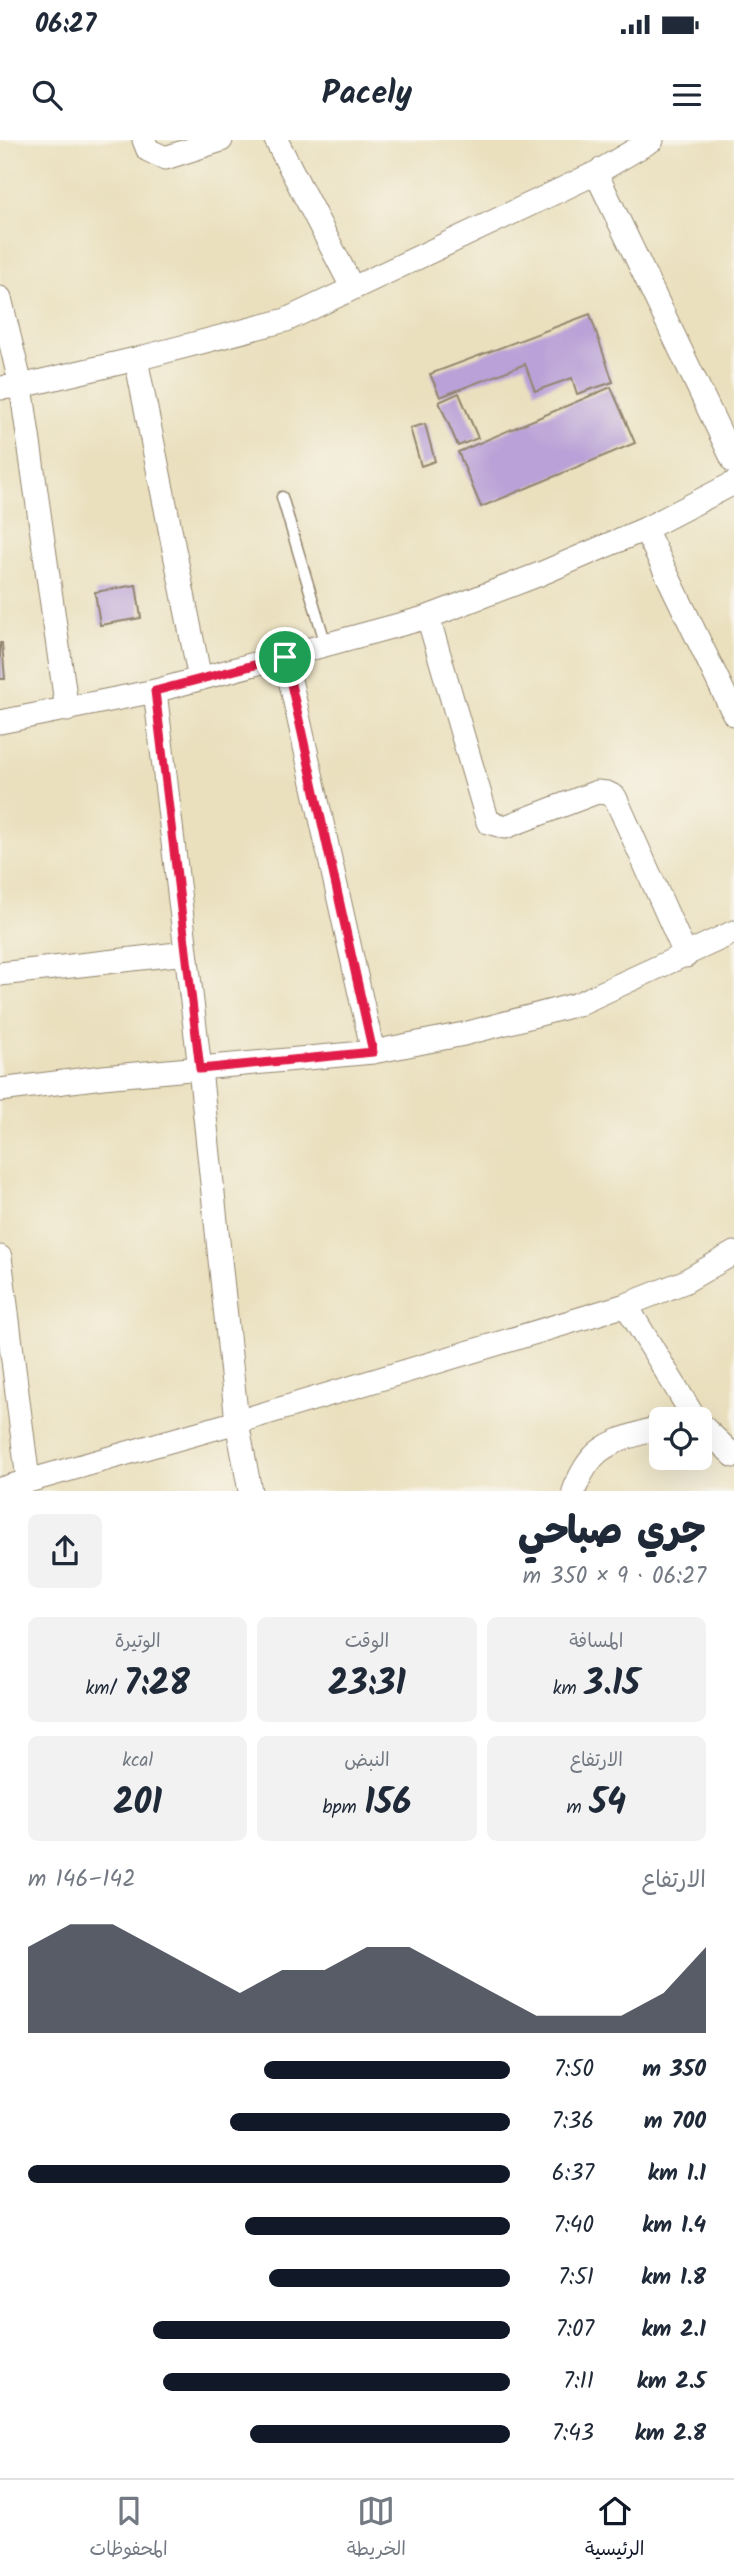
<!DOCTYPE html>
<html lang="ar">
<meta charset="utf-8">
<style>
:root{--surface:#fff;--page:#f2f2f3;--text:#1f2937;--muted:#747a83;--line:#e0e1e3;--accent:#111827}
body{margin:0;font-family:Kalam,"Playpen Sans Arabic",sans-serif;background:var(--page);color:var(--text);direction:rtl;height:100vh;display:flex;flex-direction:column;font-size:26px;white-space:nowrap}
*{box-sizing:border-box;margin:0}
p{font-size:23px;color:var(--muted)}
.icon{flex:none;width:38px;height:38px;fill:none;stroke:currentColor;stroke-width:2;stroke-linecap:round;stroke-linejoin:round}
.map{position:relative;height:1351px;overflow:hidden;direction:ltr}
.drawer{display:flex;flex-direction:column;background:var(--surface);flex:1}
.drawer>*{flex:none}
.buttons{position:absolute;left:649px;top:1267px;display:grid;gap:14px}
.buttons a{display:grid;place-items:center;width:63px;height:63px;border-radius:10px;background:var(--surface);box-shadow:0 7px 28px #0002;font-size:35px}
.pin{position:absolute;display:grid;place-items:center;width:60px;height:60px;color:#fff;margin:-30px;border:4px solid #fff;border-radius:50%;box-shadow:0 2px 7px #0007}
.round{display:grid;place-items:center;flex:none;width:74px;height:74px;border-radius:10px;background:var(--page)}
.head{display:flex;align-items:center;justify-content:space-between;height:119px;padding:0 28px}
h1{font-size:38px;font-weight:800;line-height:52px}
.figures{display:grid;grid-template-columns:repeat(3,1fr);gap:10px;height:119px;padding:7px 28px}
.figures div{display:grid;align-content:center;border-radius:10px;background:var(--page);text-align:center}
.figures b{font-size:35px;font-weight:800}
.figures small{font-size:19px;font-weight:400}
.figures p{font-size:19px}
.chart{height:196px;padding:14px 28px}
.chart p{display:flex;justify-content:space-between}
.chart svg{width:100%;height:126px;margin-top:7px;fill:var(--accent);opacity:.7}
ul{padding:0 28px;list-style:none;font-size:23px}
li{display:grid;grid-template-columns:112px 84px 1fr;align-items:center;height:52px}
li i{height:18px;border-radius:9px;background:var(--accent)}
.status{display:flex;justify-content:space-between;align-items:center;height:49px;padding:0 35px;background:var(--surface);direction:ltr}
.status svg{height:19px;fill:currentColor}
header{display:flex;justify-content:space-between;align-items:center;height:91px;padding:0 28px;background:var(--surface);font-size:32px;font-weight:800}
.menu{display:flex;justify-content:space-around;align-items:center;height:98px;border-top:2px solid var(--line);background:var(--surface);font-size:19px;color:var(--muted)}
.menu a{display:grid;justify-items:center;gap:4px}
.menu .active{color:var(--accent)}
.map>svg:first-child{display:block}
.building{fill:#baa1d7}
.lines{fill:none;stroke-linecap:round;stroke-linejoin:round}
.lane-casing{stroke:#92856e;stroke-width:13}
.street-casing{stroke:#92856e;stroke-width:25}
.lane{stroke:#fff;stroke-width:10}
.street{stroke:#fff;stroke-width:23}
.route-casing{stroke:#fff;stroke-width:14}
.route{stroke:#e11d48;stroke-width:9}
</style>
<div class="status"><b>06:27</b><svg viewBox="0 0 49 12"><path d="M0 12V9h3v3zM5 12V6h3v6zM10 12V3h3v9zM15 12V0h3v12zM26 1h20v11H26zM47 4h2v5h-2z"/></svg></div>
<header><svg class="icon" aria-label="menu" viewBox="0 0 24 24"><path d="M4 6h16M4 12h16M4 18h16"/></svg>Pacely<svg class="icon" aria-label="search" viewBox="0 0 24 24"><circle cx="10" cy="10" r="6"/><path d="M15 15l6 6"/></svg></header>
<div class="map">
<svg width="734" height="1351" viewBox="0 0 734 1351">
<rect width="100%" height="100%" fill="#f7f3e8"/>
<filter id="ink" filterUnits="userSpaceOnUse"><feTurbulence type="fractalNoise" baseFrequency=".0143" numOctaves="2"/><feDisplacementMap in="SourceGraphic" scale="14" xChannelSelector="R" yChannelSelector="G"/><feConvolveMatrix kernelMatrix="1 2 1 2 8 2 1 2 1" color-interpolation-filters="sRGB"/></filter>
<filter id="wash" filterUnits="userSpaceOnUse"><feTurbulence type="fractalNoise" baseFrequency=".00686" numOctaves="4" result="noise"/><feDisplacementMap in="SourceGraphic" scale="28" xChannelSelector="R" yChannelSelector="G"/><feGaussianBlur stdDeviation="1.57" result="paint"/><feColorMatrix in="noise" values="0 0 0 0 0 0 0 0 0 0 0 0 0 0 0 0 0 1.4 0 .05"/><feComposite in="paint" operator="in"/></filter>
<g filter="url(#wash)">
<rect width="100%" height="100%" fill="#eae0be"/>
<g id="blocks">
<path class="building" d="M 590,174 L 613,242 L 577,254 L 572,238 L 535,251 L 525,224 L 440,257 L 430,234 Z
M 611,247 L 635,303 L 481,367 L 458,312 Z
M 459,253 L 478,298 L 458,306 L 439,262 Z
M 425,284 L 435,321 L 421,326 L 410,288 Z
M 136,445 L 141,478 L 100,485 L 95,452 Z
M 0,503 L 2,503 L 5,539 L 0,539 Z"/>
</g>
</g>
<g filter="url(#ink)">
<use href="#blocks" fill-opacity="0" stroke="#92856e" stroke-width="2"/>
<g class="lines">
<defs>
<path id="lane" d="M 282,357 L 326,505"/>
<path id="street" d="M 144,0 L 148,10 L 165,18 L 221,0
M 276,0 L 352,147
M 596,33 L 734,322
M 0,158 L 21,246 L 67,570
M 136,219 L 200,539
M 0,248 L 21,246 L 136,219 L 286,180 L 596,33 L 652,0
M 645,389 L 734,574
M 428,477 L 488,682 L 505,687 L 597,652 L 607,653 L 615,657 L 686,816
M 285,517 L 373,912
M 155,551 L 200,929 L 237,1282 L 250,1351
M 0,582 L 155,551 L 428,477 L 540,434 L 645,389 L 734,343
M 0,834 L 186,813
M 0,950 L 103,937 L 373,912 L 464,894 L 578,864 L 734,792
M 0,1117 L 28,1340
M 626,1165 L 684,1142 L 734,1113
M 700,1284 L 734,1316
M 0,1349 L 237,1282 L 626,1165 L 695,1279
M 574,1351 C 593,1300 615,1303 662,1286"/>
</defs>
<use href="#lane" class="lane-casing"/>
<use href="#street" class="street-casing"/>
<use href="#lane" class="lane"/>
<use href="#street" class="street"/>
</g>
</g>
<g class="lines" filter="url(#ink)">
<defs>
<path id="route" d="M 285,517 L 373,912 L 200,929 L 155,551 Z"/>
</defs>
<use href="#route" class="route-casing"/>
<use href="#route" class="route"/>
</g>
</svg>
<div class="buttons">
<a><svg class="icon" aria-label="locate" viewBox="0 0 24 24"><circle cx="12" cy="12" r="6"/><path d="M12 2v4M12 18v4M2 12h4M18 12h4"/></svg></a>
</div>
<div class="pin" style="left:285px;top:517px;background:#1e9e55"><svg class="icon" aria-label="arrive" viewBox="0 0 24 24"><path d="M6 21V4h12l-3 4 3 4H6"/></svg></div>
</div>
<section class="drawer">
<div class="head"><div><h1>جري صباحي</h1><p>06:27 · 9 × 350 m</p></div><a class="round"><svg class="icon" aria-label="share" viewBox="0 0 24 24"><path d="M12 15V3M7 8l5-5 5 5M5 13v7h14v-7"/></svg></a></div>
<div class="figures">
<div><p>المسافة</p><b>3.15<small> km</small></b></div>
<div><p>الوقت</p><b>23:31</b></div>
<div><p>الوتيرة</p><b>7:28<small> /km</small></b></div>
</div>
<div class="figures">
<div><p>الارتفاع</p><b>54<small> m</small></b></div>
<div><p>النبض</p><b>156<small> bpm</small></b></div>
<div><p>kcal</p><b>201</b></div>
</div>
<div class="chart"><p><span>الارتفاع</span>142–146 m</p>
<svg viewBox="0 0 160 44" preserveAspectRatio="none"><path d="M0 44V14L10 6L20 6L30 14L40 22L50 30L60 22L70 22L80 14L90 14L100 22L110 30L120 38L130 38L140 38L150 30L160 14V44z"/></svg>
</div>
<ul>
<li><b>350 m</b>7:50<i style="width:51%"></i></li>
<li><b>700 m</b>7:36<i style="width:58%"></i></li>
<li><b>1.1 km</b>6:37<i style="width:100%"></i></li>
<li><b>1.4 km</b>7:40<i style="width:55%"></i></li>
<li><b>1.8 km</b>7:51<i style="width:50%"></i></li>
<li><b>2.1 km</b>7:07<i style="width:74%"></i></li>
<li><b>2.5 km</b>7:11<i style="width:72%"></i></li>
<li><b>2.8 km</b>7:43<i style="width:54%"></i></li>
</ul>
</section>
<nav class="menu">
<a class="active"><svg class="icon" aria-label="home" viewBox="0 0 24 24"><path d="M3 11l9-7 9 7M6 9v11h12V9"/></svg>الرئيسية</a>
<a><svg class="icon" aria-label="map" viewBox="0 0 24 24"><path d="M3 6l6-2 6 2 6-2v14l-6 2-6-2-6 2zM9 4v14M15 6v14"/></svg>الخريطة</a>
<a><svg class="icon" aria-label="saved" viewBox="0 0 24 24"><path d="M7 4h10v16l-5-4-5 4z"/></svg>المحفوظات</a>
</nav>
